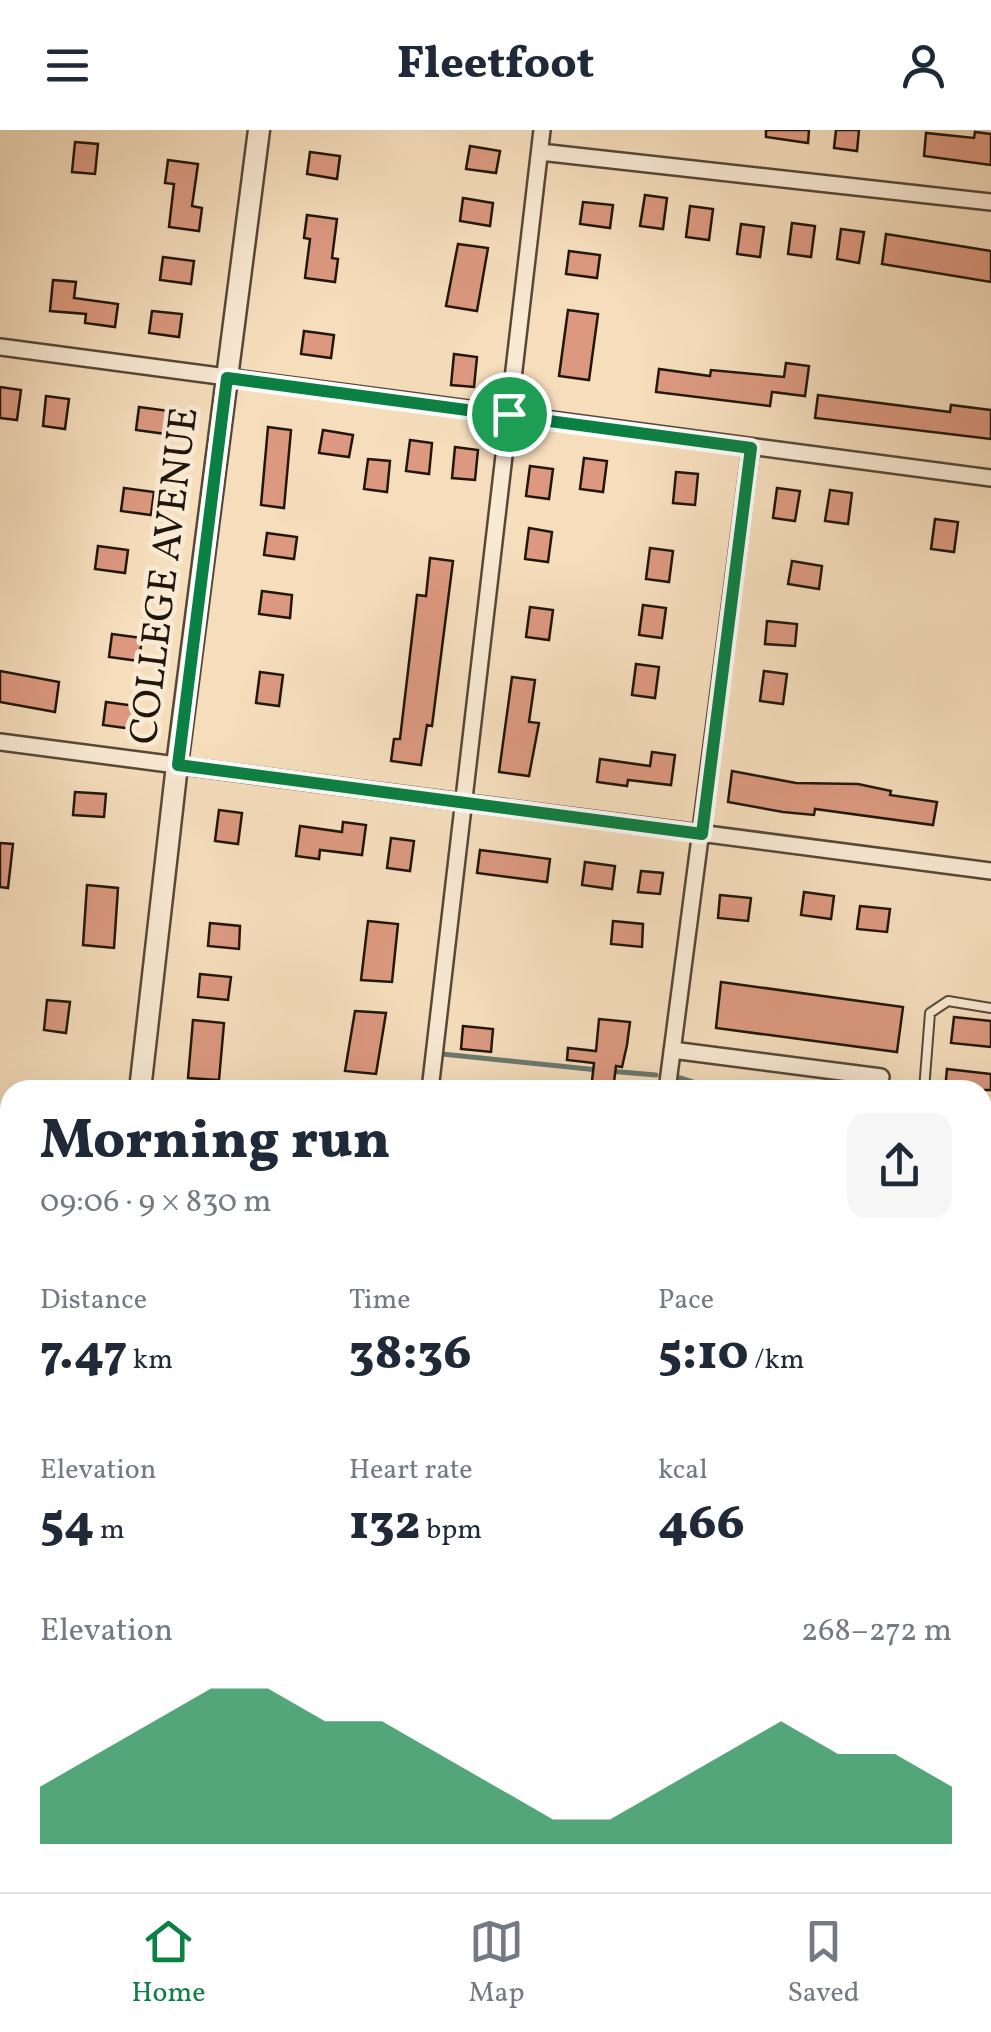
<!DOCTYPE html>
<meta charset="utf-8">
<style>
:root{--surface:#fff;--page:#f6f6f7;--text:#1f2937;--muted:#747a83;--line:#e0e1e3;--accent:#0b8043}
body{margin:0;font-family:Vollkorn,serif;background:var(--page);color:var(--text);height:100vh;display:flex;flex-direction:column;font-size:38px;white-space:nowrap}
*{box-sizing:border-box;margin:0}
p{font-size:32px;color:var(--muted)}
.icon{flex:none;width:55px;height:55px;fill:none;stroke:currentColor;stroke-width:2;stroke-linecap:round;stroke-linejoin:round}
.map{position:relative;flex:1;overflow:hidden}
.drawer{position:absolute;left:0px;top:950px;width:992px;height:812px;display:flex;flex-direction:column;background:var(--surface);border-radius:30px 30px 0 0;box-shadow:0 10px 40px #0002}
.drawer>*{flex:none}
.pin{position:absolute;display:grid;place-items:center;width:85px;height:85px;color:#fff;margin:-42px;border:5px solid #fff;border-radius:50%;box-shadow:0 2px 10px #0007}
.round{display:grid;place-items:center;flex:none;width:105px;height:105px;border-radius:20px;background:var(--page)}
.summary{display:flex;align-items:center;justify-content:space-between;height:170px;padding:0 40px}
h1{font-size:55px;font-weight:800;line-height:75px}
.figures{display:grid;grid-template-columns:repeat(3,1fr);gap:15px;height:170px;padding:10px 40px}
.figures div{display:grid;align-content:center}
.figures b{font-size:50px;font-weight:800}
.figures small{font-size:28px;font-weight:400}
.figures p{font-size:28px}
.chart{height:280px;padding:20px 40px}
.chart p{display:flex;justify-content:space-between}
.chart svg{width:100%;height:180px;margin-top:10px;fill:var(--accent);opacity:.7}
header{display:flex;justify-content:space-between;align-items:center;height:130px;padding:0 40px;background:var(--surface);font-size:45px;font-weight:800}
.tabs{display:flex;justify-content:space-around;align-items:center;height:140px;border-top:2px solid var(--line);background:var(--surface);font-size:28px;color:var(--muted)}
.tabs a{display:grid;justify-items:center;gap:5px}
.tabs .selected{color:var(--accent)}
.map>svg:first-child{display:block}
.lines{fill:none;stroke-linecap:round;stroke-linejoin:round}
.stream{stroke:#6b7a70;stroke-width:5}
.building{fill:#dc9980;stroke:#20160b;stroke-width:2.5}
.service-casing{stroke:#564838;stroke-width:12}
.minor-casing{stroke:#564838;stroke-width:20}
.tertiary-casing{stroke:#564838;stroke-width:25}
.service{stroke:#f9ead4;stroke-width:8}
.minor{stroke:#f9ead4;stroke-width:15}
.tertiary{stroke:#f9ead4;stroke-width:20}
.route-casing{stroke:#fff;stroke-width:20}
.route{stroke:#0b8043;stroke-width:12}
.labels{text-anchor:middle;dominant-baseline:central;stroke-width:9;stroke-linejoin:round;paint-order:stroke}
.street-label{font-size:40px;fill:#20160b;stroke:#f9ead4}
</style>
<header><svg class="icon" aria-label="menu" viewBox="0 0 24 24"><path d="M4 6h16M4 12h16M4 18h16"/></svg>Fleetfoot<svg class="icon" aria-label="person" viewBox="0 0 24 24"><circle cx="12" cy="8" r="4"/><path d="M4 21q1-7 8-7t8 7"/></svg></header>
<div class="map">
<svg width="991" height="1762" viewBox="0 0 991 1762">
<rect width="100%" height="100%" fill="#f6debd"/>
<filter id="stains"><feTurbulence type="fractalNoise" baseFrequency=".002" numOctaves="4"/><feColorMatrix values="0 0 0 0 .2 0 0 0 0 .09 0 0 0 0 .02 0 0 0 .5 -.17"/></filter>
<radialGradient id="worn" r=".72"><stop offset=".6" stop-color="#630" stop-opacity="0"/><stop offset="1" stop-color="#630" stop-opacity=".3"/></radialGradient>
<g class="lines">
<path class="stream" d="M 442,924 L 598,940
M 609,941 L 656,945
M 677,947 L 718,960
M 982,1008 L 991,1009
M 0,1130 L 10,1130"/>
</g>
<path class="building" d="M 766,0 L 809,0 L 808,13 L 766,7 Z
M 836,0 L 859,0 L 857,21 L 834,18 Z
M 975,2 L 991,4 L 991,35 L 924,26 L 926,3 L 974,8 Z
M 75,12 L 98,14 L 95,44 L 72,42 Z
M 470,16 L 500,21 L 496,43 L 466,39 Z
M 310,22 L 340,26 L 337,49 L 307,44 Z
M 168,30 L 198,34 L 192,76 L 202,78 L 199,101 L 169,97 L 174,54 L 165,53 Z
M 645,65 L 667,68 L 663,99 L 640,96 Z
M 463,68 L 493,73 L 490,96 L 460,91 Z
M 583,72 L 613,75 L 610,98 L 580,94 Z
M 690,76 L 713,79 L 709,110 L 686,107 Z
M 307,85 L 337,89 L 332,128 L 338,129 L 335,152 L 305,148 L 310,109 L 304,108 Z
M 792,93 L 815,96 L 811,127 L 788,124 Z
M 741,94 L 764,97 L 760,127 L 737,124 Z
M 841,99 L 864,102 L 859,133 L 837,129 Z
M 886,104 L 991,121 L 991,152 L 882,134 Z
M 458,114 L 488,118 L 477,181 L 446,176 Z
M 569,121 L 600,125 L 597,148 L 566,144 Z
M 163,127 L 194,131 L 191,154 L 160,150 Z
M 53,150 L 76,152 L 74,168 L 118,174 L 115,197 L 85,193 L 86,184 L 50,181 Z
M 568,180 L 598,184 L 589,250 L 559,246 Z
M 152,181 L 182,184 L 179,207 L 149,203 Z
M 304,201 L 334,205 L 331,228 L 301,224 Z
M 454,224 L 477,227 L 474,257 L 451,255 Z
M 786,233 L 809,236 L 805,266 L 772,262 L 770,276 L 656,262 L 659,239 L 710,246 L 711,240 L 784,247 Z
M 0,257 L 21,260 L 17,290 L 0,288 Z
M 818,265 L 950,282 L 951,275 L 991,280 L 991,309 L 815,288 Z
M 46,266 L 69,269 L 65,299 L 43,296 Z
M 139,277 L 169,281 L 166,304 L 136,300 Z
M 268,297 L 291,300 L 284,378 L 261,375 Z
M 323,300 L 353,305 L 349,327 L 319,323 Z
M 410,310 L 432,313 L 429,344 L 406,341 Z
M 455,317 L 478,320 L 475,350 L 452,348 Z
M 584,328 L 607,331 L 603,362 L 580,359 Z
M 368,329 L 390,331 L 387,362 L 364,359 Z
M 530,336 L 553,339 L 549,369 L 526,366 Z
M 676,342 L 698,344 L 695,375 L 673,373 Z
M 124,358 L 154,362 L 151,385 L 121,381 Z
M 777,358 L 800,361 L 795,391 L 773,388 Z
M 830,360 L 852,363 L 848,394 L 825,391 Z
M 935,389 L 958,392 L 954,422 L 931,419 Z
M 529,398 L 552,402 L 548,432 L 525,429 Z
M 267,403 L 297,407 L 294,429 L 264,425 Z
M 98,416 L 128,420 L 125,443 L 95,439 Z
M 650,418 L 673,421 L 669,452 L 646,449 Z
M 430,428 L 453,431 L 432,596 L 427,595 L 421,635 L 391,631 L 394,609 L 400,609 L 417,465 L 426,466 Z
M 792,431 L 822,436 L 819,459 L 788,454 Z
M 262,461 L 292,465 L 290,488 L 259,484 Z
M 643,475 L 666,478 L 662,508 L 639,505 Z
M 530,477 L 553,480 L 549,510 L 526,507 Z
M 767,491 L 797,494 L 795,516 L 765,514 Z
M 112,504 L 142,508 L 139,531 L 109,527 Z
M 636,534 L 659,537 L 655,568 L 632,565 Z
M 0,541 L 59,552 L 55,582 L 0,572 Z
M 764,541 L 787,544 L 783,574 L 760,571 Z
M 260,542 L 283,545 L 279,576 L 256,573 Z
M 512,547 L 535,550 L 529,592 L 539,593 L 529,646 L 499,642 Z
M 106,572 L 136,576 L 133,599 L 103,595 Z
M 652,622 L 675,625 L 671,655 L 628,650 L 627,656 L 597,652 L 600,629 L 650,636 Z
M 732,641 L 796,653 L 858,654 L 891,661 L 890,665 L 937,672 L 933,695 L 815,679 L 814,685 L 783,682 L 728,672 Z
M 75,662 L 106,664 L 104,687 L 73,685 Z
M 219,680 L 242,683 L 238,714 L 215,711 Z
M 343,692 L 366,695 L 362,725 L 320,720 L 319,729 L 296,726 L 300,696 L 342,702 Z
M 391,708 L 414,711 L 410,741 L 387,738 Z
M 0,713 L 13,714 L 8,758 L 0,757 Z
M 480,720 L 550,729 L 547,752 L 477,743 Z
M 585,732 L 615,736 L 612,759 L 582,755 Z
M 641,741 L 663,743 L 660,764 L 638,762 Z
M 87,755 L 118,758 L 114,818 L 83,815 Z
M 804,762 L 834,766 L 831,789 L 801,785 Z
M 720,765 L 751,768 L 748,791 L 718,788 Z
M 860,776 L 890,779 L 887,802 L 857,799 Z
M 368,791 L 398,794 L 392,852 L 361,850 Z
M 613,791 L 643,794 L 642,817 L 611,814 Z
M 210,793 L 240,796 L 239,819 L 208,816 Z
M 200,844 L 231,847 L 228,870 L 198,867 Z
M 721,852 L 903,877 L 897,922 L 716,898 Z
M 47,870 L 70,872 L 66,903 L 44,900 Z
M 355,881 L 386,883 L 376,944 L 345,941 Z
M 954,887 L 991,891 L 991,917 L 951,913 Z
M 599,889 L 630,892 L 627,915 L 622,937 L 616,936 L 613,960 L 591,960 L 594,933 L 567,930 L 568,918 L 596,921 Z
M 193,890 L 224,893 L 219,950 L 188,948 Z
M 463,896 L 493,899 L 491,922 L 461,919 Z
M 947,939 L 991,944 L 991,960 L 945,960 Z"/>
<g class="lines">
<defs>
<path id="service" d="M 924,960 L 930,883 L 948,871 L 991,878
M 982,988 L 991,990
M 982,1079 L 991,1080
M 982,1134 L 991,1135
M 78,1762 L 80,1752
M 121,1762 L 122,1752
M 403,1762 L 405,1752
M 441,1762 L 442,1752
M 556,1762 L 558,1752
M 612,1762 L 613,1752
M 744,1762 L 745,1752"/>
<path id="minor" d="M 540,22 L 991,72
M 0,217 L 991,348
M 0,612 L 991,741
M 672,920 L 881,947
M 430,960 L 542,0
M 667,960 L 751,318
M 0,1006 L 10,1008
M 982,1260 L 991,1262
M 0,1724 L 10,1725
M 465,1752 L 532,1762"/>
<path id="tertiary" d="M 140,960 L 177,635 L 259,0
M 982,1357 L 991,1294
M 0,1395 L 10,1396
M 0,1416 L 10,1417
M 982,1537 L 991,1538
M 34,1762 L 35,1752
M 932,1762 L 933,1752"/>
</defs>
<use href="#service" class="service-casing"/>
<use href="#minor" class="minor-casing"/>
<use href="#tertiary" class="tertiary-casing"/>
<use href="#service" class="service"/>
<use href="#minor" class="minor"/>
<use href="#tertiary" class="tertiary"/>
</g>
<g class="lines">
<defs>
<path id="route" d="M 227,248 L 751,318 L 702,704 L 178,635 Z"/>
</defs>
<use href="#route" class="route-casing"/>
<use href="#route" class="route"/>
</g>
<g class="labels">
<g class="street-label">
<text transform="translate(166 446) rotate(-83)">COLLEGE AVENUE</text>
</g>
</g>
<rect width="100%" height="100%" filter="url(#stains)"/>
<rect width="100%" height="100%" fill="url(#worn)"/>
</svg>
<div class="pin" style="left:509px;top:284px;background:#1e9e55"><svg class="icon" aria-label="arrive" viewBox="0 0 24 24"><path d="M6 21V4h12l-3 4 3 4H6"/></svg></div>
<section class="drawer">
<div class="summary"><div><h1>Morning run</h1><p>09:06 · 9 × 830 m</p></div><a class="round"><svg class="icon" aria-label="share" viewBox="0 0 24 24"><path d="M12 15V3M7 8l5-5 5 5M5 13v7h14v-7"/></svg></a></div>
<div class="figures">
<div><p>Distance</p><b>7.47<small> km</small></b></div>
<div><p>Time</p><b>38:36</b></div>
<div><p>Pace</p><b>5:10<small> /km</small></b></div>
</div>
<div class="figures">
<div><p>Elevation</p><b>54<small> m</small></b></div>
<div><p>Heart rate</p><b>132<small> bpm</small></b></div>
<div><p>kcal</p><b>466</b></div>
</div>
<div class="chart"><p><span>Elevation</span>268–272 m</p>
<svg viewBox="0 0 160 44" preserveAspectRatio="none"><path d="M0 44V30L10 22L20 14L30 6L40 6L50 14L60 14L70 22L80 30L90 38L100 38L110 30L120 22L130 14L140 22L150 22L160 30V44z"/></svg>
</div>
</section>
</div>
<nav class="tabs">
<a class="selected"><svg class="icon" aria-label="home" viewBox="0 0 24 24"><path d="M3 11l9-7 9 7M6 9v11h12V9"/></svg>Home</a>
<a><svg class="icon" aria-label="map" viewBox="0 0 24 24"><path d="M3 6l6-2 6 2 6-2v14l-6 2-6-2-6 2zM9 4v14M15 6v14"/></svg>Map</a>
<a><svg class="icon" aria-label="saved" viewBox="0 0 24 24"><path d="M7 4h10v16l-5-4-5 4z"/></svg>Saved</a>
</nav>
